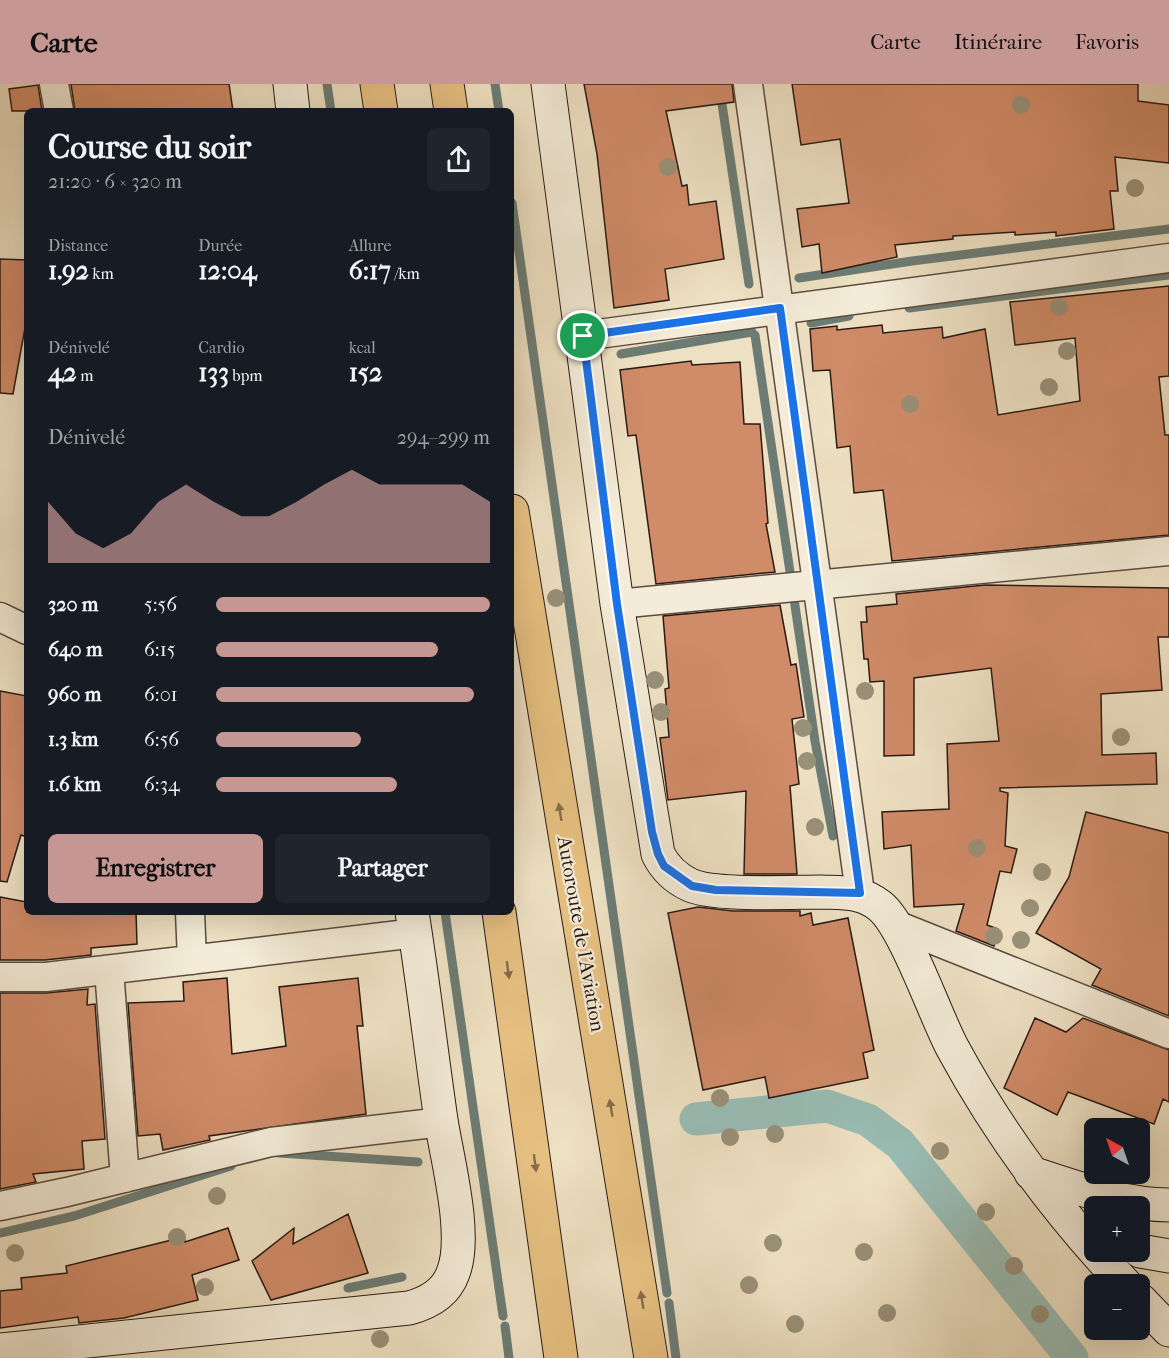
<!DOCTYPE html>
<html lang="fr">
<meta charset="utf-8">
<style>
:root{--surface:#171b24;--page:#20242c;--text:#f1f3f6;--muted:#9ea1a6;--accent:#c59692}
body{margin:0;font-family:"IM FELL French Canon",serif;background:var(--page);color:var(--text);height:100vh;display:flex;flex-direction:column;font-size:22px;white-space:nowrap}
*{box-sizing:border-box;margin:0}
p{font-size:20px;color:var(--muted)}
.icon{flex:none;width:33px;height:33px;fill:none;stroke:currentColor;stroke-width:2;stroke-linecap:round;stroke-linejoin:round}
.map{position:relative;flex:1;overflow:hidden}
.panel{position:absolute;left:24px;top:24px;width:490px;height:807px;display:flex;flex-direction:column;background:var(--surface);border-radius:9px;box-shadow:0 6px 24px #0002}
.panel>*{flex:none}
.needle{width:39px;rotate:320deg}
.fabs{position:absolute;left:1084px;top:1034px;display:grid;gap:12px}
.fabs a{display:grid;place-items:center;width:66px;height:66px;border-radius:9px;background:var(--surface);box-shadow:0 6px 24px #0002;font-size:30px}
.pin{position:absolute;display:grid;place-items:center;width:51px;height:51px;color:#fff;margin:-26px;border:3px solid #fff;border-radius:50%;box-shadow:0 2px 6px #0007}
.round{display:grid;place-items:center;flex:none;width:63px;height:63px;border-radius:9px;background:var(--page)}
.headline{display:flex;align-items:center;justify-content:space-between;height:102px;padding:0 24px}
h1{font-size:33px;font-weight:800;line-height:45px}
.stats{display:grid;grid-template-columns:repeat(3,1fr);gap:9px;height:102px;padding:6px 24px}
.stats div{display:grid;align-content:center}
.stats b{font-size:26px;font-weight:800}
.stats small{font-size:16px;font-weight:400}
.stats p{font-size:16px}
.chart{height:168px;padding:12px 24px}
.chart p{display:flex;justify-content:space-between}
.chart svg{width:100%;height:108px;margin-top:6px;fill:var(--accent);opacity:.7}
.cta{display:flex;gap:12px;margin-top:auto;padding:12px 24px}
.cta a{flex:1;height:69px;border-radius:9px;background:var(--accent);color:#111;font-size:24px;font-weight:800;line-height:69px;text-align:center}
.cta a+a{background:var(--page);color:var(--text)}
ul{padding:0 24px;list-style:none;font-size:20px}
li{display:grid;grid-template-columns:96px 72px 1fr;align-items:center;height:45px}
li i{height:15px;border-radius:8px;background:var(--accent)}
header{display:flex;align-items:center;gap:36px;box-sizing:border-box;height:84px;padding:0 30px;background:var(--accent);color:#111}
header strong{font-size:28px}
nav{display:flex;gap:33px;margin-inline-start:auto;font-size:21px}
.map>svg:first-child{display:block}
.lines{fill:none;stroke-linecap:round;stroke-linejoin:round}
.stream{stroke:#6c7c75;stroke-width:9}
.canal{stroke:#99bdb5;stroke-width:33}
.building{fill:#d08b68;stroke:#281a14;stroke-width:1.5}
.street-casing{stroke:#5a4c40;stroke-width:31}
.secondary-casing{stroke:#281a14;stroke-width:35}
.highway-casing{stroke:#281a14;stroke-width:35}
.street{stroke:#f4ecd8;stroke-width:28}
.secondary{stroke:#f4ecd8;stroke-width:33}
.highway{stroke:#e7c082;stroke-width:33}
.tree{fill:#999078}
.oneway{fill:#886d4b}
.route-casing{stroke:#fff;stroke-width:12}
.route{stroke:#1a73e8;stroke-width:8}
.labels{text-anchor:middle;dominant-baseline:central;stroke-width:4.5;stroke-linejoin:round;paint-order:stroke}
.street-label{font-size:20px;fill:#281a14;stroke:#f4ecd8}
</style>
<header>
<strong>Carte</strong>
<nav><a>Carte</a><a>Itinéraire</a><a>Favoris</a></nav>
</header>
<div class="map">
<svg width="1169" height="1274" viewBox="0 0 1169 1274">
<rect width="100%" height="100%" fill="#eee1c3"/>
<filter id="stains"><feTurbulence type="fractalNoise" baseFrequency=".00333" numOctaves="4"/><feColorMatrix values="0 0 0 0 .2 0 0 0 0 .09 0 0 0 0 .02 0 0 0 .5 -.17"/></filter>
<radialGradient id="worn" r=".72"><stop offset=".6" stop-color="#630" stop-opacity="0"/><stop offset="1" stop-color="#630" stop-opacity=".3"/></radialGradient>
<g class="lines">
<path class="stream" d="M 327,0 L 331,27
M 495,0 L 499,27
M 719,0 L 749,200
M 512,119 L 667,1209
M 799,194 L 912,177 L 1169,145
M 909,224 L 1169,191
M 811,239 L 849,232
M 755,251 L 815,657 L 833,752
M 621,270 L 752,248
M 445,828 L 503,1232
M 279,1069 L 418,1078
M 0,1149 L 74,1132 L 231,1082
M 348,1204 L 402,1193
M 669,1219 L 676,1274
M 505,1242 L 509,1274"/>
<path class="canal" d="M 696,1035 L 827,1022 L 868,1036 L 900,1060 L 1072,1274"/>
</g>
<path class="building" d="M 71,0 L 229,0 L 233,27 L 75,27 Z
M 584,0 L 732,0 L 734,18 L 666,27 L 682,102 L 687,101 L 689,121 L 716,117 L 724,175 L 665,185 L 669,216 L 614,224 L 597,70 Z
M 792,0 L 1138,0 L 1138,17 L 1169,21 L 1169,79 L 1115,73 L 1118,107 L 1110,107 L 1114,145 L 1056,152 L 1056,148 L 1015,151 L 1015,148 L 953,152 L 953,155 L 895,161 L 897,173 L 822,189 L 819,160 L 802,163 L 797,125 L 849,119 L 840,55 L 801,61 Z
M 38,1 L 42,27 L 12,27 L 9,5 Z
M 0,175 L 27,176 L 27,233 L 13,310 L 0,309 Z
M 1169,202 L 1169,292 L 1159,293 L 1165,351 L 1169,351 L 1169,451 L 892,477 L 883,406 L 854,409 L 850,362 L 837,364 L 830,286 L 813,287 L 810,245 L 837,242 L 837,246 L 882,241 L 883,249 L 942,243 L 943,254 L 985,245 L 998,331 L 1080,317 L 1075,254 L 1015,261 L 1010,218 Z
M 691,277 L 692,281 L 740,278 L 744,340 L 760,340 L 768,439 L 766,440 L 775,488 L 656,500 L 636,351 L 628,352 L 620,286 Z
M 985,501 L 1169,504 L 1169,553 L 1158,553 L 1162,606 L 1101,610 L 1102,671 L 1156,669 L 1157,700 L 1000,704 L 1000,707 L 1008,709 L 1005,762 L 1017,765 L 1011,789 L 1000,787 L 987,841 L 998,845 L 994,862 L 956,847 L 964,820 L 914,823 L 911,761 L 884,765 L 882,728 L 949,725 L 947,660 L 999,657 L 991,584 L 914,594 L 914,671 L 884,672 L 884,597 L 870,598 L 868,575 L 864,575 L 861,538 L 867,538 L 866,523 L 897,520 L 896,510 Z
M 780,521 L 791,581 L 796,580 L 804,633 L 792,635 L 799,700 L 790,702 L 797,790 L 744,790 L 746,707 L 668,716 L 660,654 L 669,653 L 665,605 L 669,604 L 663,532 Z
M 0,607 L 27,612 L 27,753 L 21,751 L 7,798 L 0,797 Z
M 1086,728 L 1169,749 L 1169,932 L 1092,901 L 1101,885 L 1036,849 L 1069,793 Z
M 0,813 L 27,818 L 27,828 L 111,830 L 111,828 L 136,828 L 137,860 L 91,864 L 91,871 L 45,876 L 0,876 Z
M 698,823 L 733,827 L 800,827 L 800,832 L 811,829 L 813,841 L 848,834 L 874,966 L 863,969 L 868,994 L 769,1014 L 765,993 L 703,1006 L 668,829 Z
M 227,894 L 232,970 L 286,962 L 279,903 L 358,894 L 363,942 L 357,942 L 366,1030 L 209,1052 L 210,1056 L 163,1066 L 160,1050 L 138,1052 L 128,919 L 184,917 L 183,898 Z
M 88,905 L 87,921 L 95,920 L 105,1055 L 82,1057 L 84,1085 L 33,1090 L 36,1098 L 0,1105 L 0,909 L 46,909 Z
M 1035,934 L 1066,948 L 1083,934 L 1169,966 L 1169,1018 L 1163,1015 L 1154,1040 L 1068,1008 L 1057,1031 L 1004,1004 Z
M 348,1130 L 368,1189 L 271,1216 L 252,1177 L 294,1144 L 293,1160 Z
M 228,1144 L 239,1176 L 192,1191 L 198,1216 L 124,1234 L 79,1239 L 78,1233 L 0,1244 L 0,1207 L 22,1205 L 21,1194 L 67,1189 L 66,1182 L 184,1153 L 185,1158 Z"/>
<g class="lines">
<defs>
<path id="street" d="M 54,0 L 59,27
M 748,0 L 860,809
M 583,252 L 1169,174
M 617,520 L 1169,467
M 0,533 L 27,546
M 190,828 L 192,876
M 896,841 L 1169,950
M 109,886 L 125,1094
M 0,893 L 46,893 L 416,849
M 0,1122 L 67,1108 L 271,1058 L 442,1038"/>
<path id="secondary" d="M 290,0 L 293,27
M 548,0 L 617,520 L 658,770 C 665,784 675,794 690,801 C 714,812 790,808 821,808 C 843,809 862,807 880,822 C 905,842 935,931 952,963 C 999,1050 1057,1128 1125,1200
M 1031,1089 C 1075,1103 1122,1121 1169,1121
M 1140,1167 L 1169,1172
M 1140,1216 L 1169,1246
M 0,1266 L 409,1224 C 428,1219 446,1209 453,1189 C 468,1152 447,1075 441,1036 C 431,967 423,897 412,828"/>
<path id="highway" d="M 377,0 L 381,27
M 447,0 L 451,27
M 512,427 L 651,1274
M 499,828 L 561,1274"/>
</defs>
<use href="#street" class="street-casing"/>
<use href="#secondary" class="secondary-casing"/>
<use href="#highway" class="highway-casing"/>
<use href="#street" class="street"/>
<use href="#secondary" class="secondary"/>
<use href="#highway" class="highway"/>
</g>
<g class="tree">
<circle cx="1021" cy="21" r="9"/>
<circle cx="668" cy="83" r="9"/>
<circle cx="1135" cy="104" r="9"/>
<circle cx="1059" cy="223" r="9"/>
<circle cx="1067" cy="267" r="9"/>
<circle cx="1049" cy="303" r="9"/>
<circle cx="910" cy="320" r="9"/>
<circle cx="556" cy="514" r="9"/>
<circle cx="655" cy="596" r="9"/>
<circle cx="865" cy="607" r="9"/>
<circle cx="661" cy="628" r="9"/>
<circle cx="803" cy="644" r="9"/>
<circle cx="1121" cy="653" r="9"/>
<circle cx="807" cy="677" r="9"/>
<circle cx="815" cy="743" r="9"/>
<circle cx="977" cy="764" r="9"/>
<circle cx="1042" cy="788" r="9"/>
<circle cx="1030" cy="824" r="9"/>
<circle cx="994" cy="852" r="9"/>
<circle cx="1021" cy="856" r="9"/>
<circle cx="720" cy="1014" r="9"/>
<circle cx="775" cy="1050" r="9"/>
<circle cx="730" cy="1053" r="9"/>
<circle cx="940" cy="1067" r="9"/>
<circle cx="217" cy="1112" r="9"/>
<circle cx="986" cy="1128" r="9"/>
<circle cx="177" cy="1153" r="9"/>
<circle cx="773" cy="1159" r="9"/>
<circle cx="864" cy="1168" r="9"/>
<circle cx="15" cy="1169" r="9"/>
<circle cx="1014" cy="1182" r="9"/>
<circle cx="749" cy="1201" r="9"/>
<circle cx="205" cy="1203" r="9"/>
<circle cx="887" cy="1229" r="9"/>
<circle cx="1040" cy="1230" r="9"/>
<circle cx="795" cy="1240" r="9"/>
<circle cx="380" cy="1255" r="9"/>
</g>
<defs><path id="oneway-solid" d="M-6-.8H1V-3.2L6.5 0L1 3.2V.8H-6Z" transform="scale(1.5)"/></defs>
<g class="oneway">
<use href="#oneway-solid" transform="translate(560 728) rotate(-99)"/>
<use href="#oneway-solid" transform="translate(508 886) rotate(82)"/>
<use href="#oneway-solid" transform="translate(611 1024) rotate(-100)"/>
<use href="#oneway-solid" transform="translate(535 1079) rotate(83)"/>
<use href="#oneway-solid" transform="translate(642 1216) rotate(-99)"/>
</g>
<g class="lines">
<defs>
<path id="route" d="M 780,224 L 860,809 L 716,806 L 692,802 L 664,782 L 658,770 L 652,748 L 617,520 L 583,252 Z"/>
</defs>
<use href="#route" class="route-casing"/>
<use href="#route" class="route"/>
</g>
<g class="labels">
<g class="street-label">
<text transform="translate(581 850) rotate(80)">Autoroute de l'Aviation</text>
</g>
</g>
<rect width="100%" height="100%" filter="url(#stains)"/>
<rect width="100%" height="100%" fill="url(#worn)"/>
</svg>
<div class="fabs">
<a><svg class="needle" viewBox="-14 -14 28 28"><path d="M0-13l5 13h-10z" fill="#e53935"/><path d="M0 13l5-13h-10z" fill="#9ea1a6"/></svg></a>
<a>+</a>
<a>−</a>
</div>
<div class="pin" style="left:583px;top:252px;background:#1e9e55"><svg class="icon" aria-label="arrive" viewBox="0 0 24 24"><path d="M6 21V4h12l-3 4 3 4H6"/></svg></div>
<section class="panel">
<div class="headline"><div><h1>Course du soir</h1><p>21:20 · 6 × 320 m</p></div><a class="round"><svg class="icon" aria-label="share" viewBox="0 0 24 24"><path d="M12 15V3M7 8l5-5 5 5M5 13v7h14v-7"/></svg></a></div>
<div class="stats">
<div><p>Distance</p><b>1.92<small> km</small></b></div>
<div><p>Durée</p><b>12:04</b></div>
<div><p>Allure</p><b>6:17<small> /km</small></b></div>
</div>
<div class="stats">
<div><p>Dénivelé</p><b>42<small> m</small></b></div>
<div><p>Cardio</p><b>133<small> bpm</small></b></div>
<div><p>kcal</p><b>152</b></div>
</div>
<div class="chart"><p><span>Dénivelé</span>294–299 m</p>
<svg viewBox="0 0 160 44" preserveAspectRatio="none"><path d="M0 44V19L10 32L20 38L30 32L40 19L50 12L60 19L70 25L80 25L90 19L100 12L110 6L120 12L130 12L140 12L150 12L160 19V44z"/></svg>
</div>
<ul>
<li><b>320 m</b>5:56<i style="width:100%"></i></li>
<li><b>640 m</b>6:15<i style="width:81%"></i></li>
<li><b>960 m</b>6:01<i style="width:94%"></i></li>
<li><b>1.3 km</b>6:56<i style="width:53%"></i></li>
<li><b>1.6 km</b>6:34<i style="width:66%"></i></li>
</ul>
<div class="cta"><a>Enregistrer</a><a>Partager</a></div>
</section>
</div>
